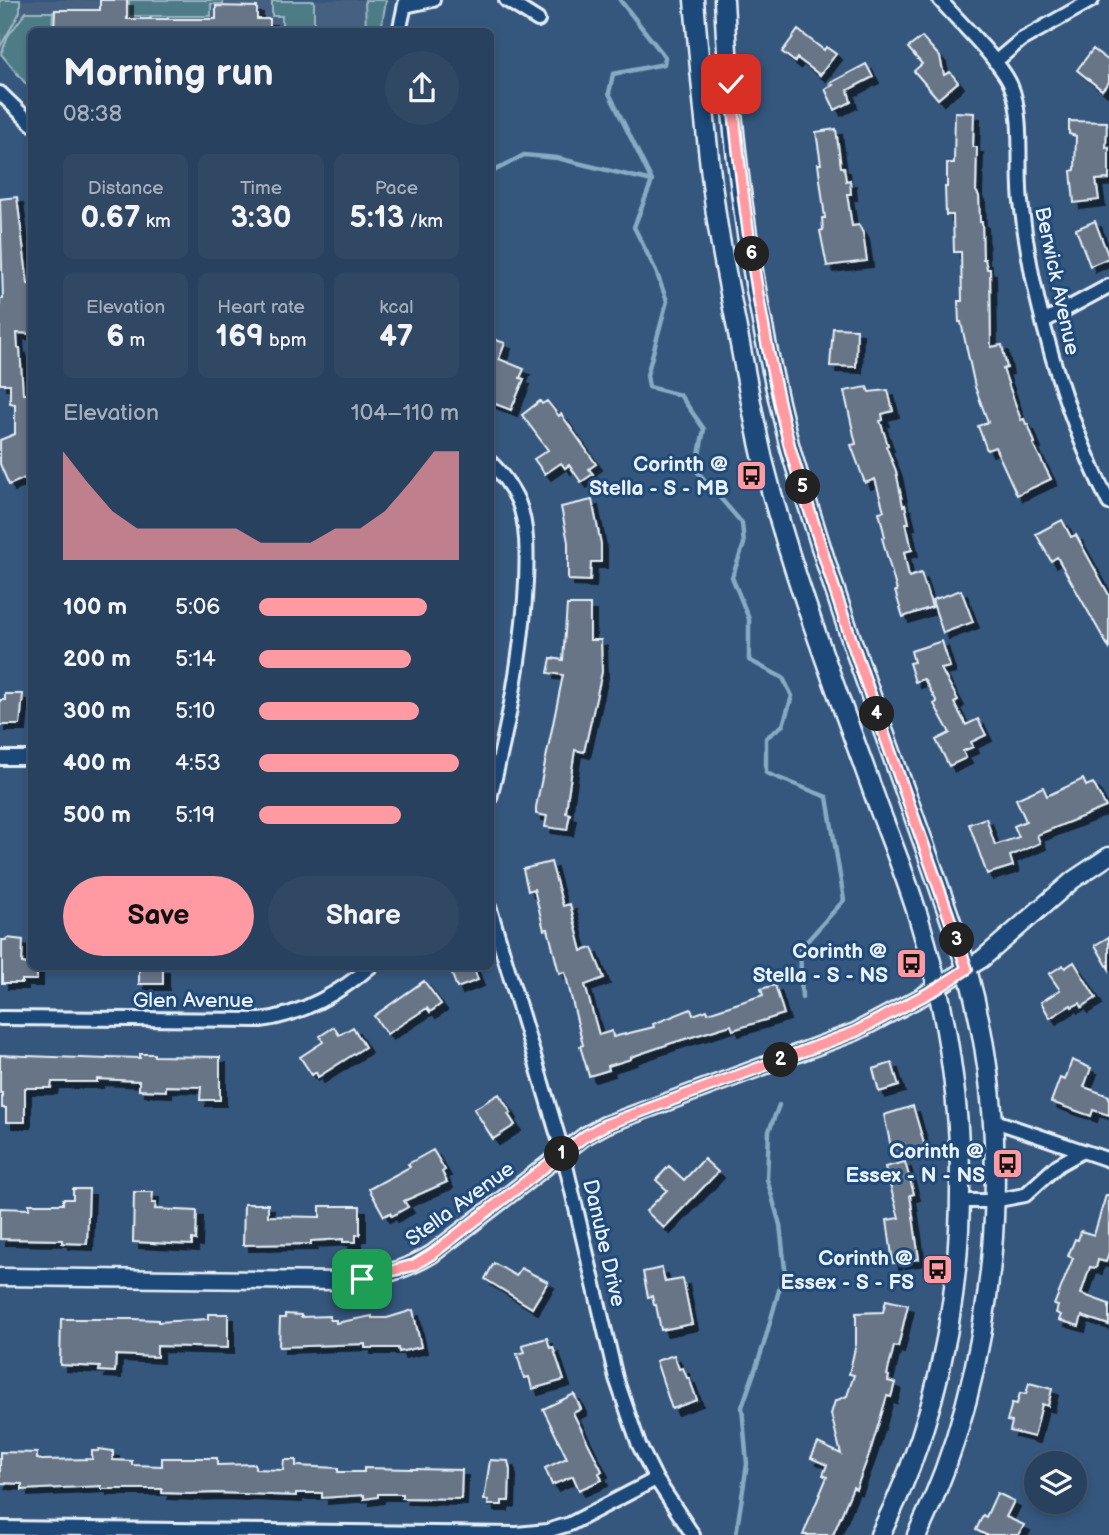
<!DOCTYPE html>
<meta charset="utf-8">
<style>
:root{--surface:#28415e;--page:#304864;--text:#f1f3f6;--muted:#a5afbc;--line:#445a73;--accent:#ff9aa2}
body{margin:0;font-family:"Balsamiq Sans",sans-serif;background:var(--page);color:var(--text);height:100vh;display:flex;flex-direction:column;font-size:26px;white-space:nowrap}
*{box-sizing:border-box;margin:0}
p{font-size:23px;color:var(--muted)}
.icon{flex:none;width:38px;height:38px;fill:none;stroke:currentColor;stroke-width:2;stroke-linecap:round;stroke-linejoin:round}
.map{position:relative;flex:1;overflow:hidden}
.sheet{position:absolute;left:28px;top:28px;width:466px;height:942px;display:flex;flex-direction:column;background:var(--surface);border-radius:10px;box-shadow:0 4px 10px #0003,0 0 0 2px var(--line)}
.sheet>*{flex:none}
.fabs{position:absolute;left:1024px;top:1451px;display:grid;gap:14px}
.fabs a{display:grid;place-items:center;width:63px;height:63px;border-radius:50%;background:var(--surface);box-shadow:0 4px 10px #0003,0 0 0 2px var(--line);font-size:35px}
.pin{position:absolute;display:grid;place-items:center;width:60px;height:60px;color:#fff;margin:-30px;border-radius:14px;box-shadow:0 4px 10px #0006}
.km{position:absolute;width:35px;height:35px;margin:-18px;border-radius:50%;background:#222;color:#fff;font-size:19px;line-height:35px;text-align:center}
.round{display:grid;place-items:center;flex:none;width:74px;height:74px;border-radius:37px;background:var(--page)}
.summary{display:flex;align-items:center;justify-content:space-between;height:119px;padding:0 35px}
h1{font-size:38px;font-weight:700;line-height:52px}
.figures{display:grid;grid-template-columns:repeat(3,1fr);gap:10px;height:119px;padding:7px 35px}
.figures div{display:grid;align-content:center;border-radius:10px;background:var(--page);text-align:center}
.figures b{font-size:30px;font-weight:700}
.figures small{font-size:19px;font-weight:400}
.figures p{font-size:19px}
.chart{height:196px;padding:14px 35px}
.chart p{display:flex;justify-content:space-between}
.chart svg{width:100%;height:126px;margin-top:7px;fill:var(--accent);opacity:.7}
.cta{display:flex;gap:14px;margin-top:auto;padding:14px 35px}
.cta a{flex:1;height:80px;border-radius:42px;background:var(--accent);color:#111;font-size:28px;font-weight:700;line-height:80px;text-align:center}
.cta a+a{background:var(--page);color:var(--text)}
ul{padding:0 35px;list-style:none;font-size:23px}
li{display:grid;grid-template-columns:112px 84px 1fr;align-items:center;height:52px}
li i{height:18px;border-radius:9px;background:var(--accent)}
.map>svg:first-child{display:block}
.built{fill:#446081}
.green{fill:#4e7c87;stroke:#9bb6c0;stroke-width:2}
.lines{fill:none;stroke-linecap:round;stroke-linejoin:round}
.stream{stroke:#86abc2;stroke-width:4.5}
.building{fill:#687587;stroke:#e8f1f8;stroke-width:2;filter:url(#shadow)}
.minor-casing{stroke:#e8f1f8;stroke-width:18}
.tertiary-casing{stroke:#e8f1f8;stroke-width:21}
.secondary-casing{stroke:#e8f1f8;stroke-width:23}
.minor{stroke:#1f4a7a;stroke-width:12}
.tertiary{stroke:#1f4a7a;stroke-width:16}
.secondary{stroke:#1f4a7a;stroke-width:18}
.route-casing{stroke:#fff;stroke-width:14}
.route{stroke:#ff9aa2;stroke-width:9}
.labels{text-anchor:middle;dominant-baseline:central;stroke-width:6;stroke-linejoin:round;paint-order:stroke}
.street-label{font-size:21px;fill:#e8f1f8;stroke:#1f4a7a}
.poi-label{font-size:21px;font-weight:bold;fill:#e8f1f8;stroke:#1f4a7a;text-anchor:end}
</style>
<div class="map">
<svg width="1109" height="1535" viewBox="0 0 1109 1535">
<defs>
<filter id="shadow"><feDropShadow dx="6" dy="6" stdDeviation="0" flood-color="#0009"/></filter>
</defs>
<rect width="100%" height="100%" fill="#35577e"/>
<filter id="ink" filterUnits="userSpaceOnUse"><feTurbulence type="fractalNoise" baseFrequency=".0143" numOctaves="2"/><feDisplacementMap in="SourceGraphic" scale="14" xChannelSelector="R" yChannelSelector="G"/><feConvolveMatrix kernelMatrix="1 2 1 2 8 2 1 2 1" color-interpolation-filters="sRGB"/></filter>
<g filter="url(#ink)">
<path class="built" d="M 0,0 L 389,0 L 380,31 L 32,32 L 31,92 L 15,73 L 0,47 Z"/>
<path class="green" d="M 0,0 L 20,0 L 20,12 L 0,47 Z
M 129,0 L 223,0 L 223,4 L 211,4 L 211,16 L 129,16 Z
M 365,0 L 386,0 L 381,31 L 366,31 Z
M 272,1 L 314,1 L 314,31 L 282,31 L 282,16 L 272,16 Z
M 26,12 L 53,12 L 52,31 L 32,32 L 31,90 L 1,54 L 8,36 Z"/>
<g class="lines">
<path class="stream" d="M 620,0 L 665,57 L 664,64 L 613,74 L 609,93 L 652,181 L 634,227 L 656,271 L 667,301 L 647,375 L 649,387 L 680,395 L 704,429 L 696,470 L 742,523 L 744,544 L 732,577 L 749,619 L 749,660 L 783,678 L 792,696 L 783,725 L 766,738 L 766,773 L 827,797 L 844,900 L 800,949 L 802,998
M 490,173 L 524,155 L 557,158 L 652,181
M 736,1535 L 747,1464 L 742,1407 L 763,1347 L 785,1269 L 780,1225 L 767,1179 L 769,1131 L 779,1105"/>
</g>
<path class="building" d="M 100,0 L 127,0 L 127,19 L 216,19 L 216,6 L 257,7 L 257,19 L 270,19 L 270,32 L 54,32 L 55,10 L 100,10 Z
M 798,30 L 824,50 L 826,47 L 836,54 L 820,75 L 797,58 L 795,62 L 782,52 Z
M 922,37 L 940,57 L 944,75 L 950,72 L 958,82 L 938,99 L 914,71 L 922,64 L 908,48 Z
M 1093,49 L 1109,61 L 1109,82 L 1102,90 L 1077,70 Z
M 866,64 L 873,77 L 848,90 L 851,102 L 835,110 L 825,89 L 833,85 L 830,83 Z
M 955,112 L 974,113 L 973,147 L 977,147 L 976,191 L 979,196 L 980,222 L 982,222 L 983,259 L 985,259 L 987,269 L 990,269 L 991,347 L 1002,345 L 1007,368 L 1003,369 L 1021,420 L 1024,419 L 1026,424 L 1028,424 L 1035,443 L 1033,444 L 1051,479 L 1017,495 L 995,447 L 987,450 L 978,426 L 988,422 L 975,387 L 961,322 L 959,322 L 958,301 L 962,301 L 961,252 L 954,252 L 953,215 L 946,215 L 945,187 L 947,187 L 947,163 L 954,163 Z
M 1069,121 L 1107,122 L 1106,148 L 1109,147 L 1109,179 L 1096,180 L 1099,200 L 1074,203 L 1071,171 L 1075,170 L 1076,136 L 1069,134 Z
M 836,129 L 841,167 L 844,167 L 846,181 L 850,180 L 851,194 L 847,194 L 852,226 L 859,225 L 863,233 L 867,261 L 827,266 L 820,231 L 823,230 L 822,218 L 825,218 L 818,164 L 821,164 L 816,132 Z
M 17,197 L 28,284 L 32,284 L 32,334 L 17,333 L 18,348 L 20,348 L 23,394 L 31,394 L 32,475 L 9,485 L 0,464 L 0,440 L 15,434 L 15,404 L 10,403 L 10,384 L 0,384 L 0,299 L 3,299 L 0,199 Z
M 1095,221 L 1109,258 L 1090,266 L 1076,229 Z
M 833,328 L 857,329 L 856,367 L 830,366 Z
M 490,338 L 505,343 L 499,359 L 524,369 L 520,378 L 524,379 L 511,410 L 490,402 Z
M 867,387 L 869,392 L 888,390 L 893,411 L 882,414 L 883,420 L 880,421 L 888,445 L 886,446 L 896,471 L 903,506 L 905,505 L 909,523 L 906,523 L 912,550 L 904,552 L 909,577 L 921,573 L 932,607 L 903,617 L 895,591 L 897,591 L 882,538 L 885,537 L 879,512 L 884,511 L 875,479 L 865,483 L 851,445 L 856,444 L 844,391 Z
M 540,401 L 542,404 L 547,401 L 559,416 L 561,414 L 596,464 L 589,469 L 593,474 L 581,482 L 569,465 L 565,468 L 561,463 L 545,474 L 534,459 L 548,450 L 522,415 Z
M 592,500 L 601,544 L 601,562 L 591,562 L 590,581 L 568,580 L 568,542 L 561,507 Z
M 1062,520 L 1071,537 L 1076,535 L 1109,595 L 1109,648 L 1057,557 L 1051,561 L 1036,534 Z
M 961,590 L 973,622 L 943,633 L 932,600 Z
M 567,605 L 590,605 L 590,640 L 601,640 L 602,672 L 584,752 L 575,750 L 568,795 L 566,813 L 570,814 L 567,830 L 545,827 L 547,816 L 536,814 L 536,807 L 563,675 L 548,673 L 551,658 L 563,660 Z
M 942,641 L 950,667 L 941,669 L 958,700 L 954,703 L 966,725 L 978,719 L 986,735 L 971,742 L 973,747 L 963,751 L 966,758 L 949,766 L 936,740 L 950,733 L 934,704 L 937,702 L 924,679 L 915,682 L 909,663 L 914,662 L 911,651 Z
M 5,694 L 23,694 L 20,725 L 0,725 L 0,700 L 5,700 Z
M 1083,779 L 1086,786 L 1093,783 L 1106,807 L 1037,835 L 1040,843 L 1010,856 L 1013,866 L 987,874 L 969,824 L 986,818 L 995,845 L 1019,837 L 1014,826 L 1026,821 L 1016,799 L 1043,787 L 1047,796 Z
M 551,862 L 563,906 L 570,904 L 582,951 L 592,948 L 604,978 L 585,985 L 599,1035 L 612,1031 L 613,1037 L 654,1027 L 653,1024 L 691,1009 L 693,1015 L 707,1010 L 708,1013 L 763,995 L 761,989 L 775,985 L 784,1014 L 733,1030 L 731,1025 L 672,1043 L 631,1057 L 631,1059 L 608,1066 L 609,1070 L 589,1076 L 580,1046 L 583,1045 L 565,972 L 559,973 L 548,929 L 544,930 L 534,889 L 528,891 L 523,869 Z
M 1109,937 L 1109,969 L 1095,945 Z
M 7,938 L 23,940 L 22,963 L 37,966 L 37,980 L 22,980 L 22,983 L 2,983 L 2,940 L 6,940 Z
M 1074,962 L 1096,998 L 1082,1007 L 1080,1003 L 1072,1007 L 1071,1005 L 1050,1018 L 1041,1002 L 1060,990 L 1049,974 L 1063,965 L 1065,968 Z
M 139,966 L 163,966 L 163,984 L 139,984 Z
M 449,966 L 473,966 L 478,980 L 457,988 Z
M 424,981 L 441,1004 L 430,1012 L 427,1008 L 387,1034 L 374,1016 Z
M 334,1027 L 339,1035 L 353,1027 L 365,1047 L 318,1077 L 316,1072 L 312,1075 L 300,1057 L 323,1042 L 320,1036 Z
M 140,1054 L 154,1054 L 154,1056 L 220,1057 L 220,1100 L 200,1100 L 201,1087 L 166,1086 L 166,1091 L 139,1090 L 139,1081 L 97,1079 L 97,1082 L 52,1082 L 51,1088 L 25,1088 L 25,1122 L 6,1122 L 6,1108 L 2,1108 L 2,1093 L 0,1093 L 0,1055 L 107,1059 L 107,1057 L 140,1058 Z
M 1072,1060 L 1091,1068 L 1084,1087 L 1109,1096 L 1109,1115 L 1093,1110 L 1091,1116 L 1051,1102 L 1060,1078 L 1065,1080 Z
M 892,1063 L 899,1086 L 879,1092 L 873,1069 Z
M 499,1094 L 511,1113 L 508,1114 L 515,1125 L 493,1139 L 474,1109 Z
M 913,1106 L 925,1147 L 893,1156 L 884,1115 Z
M 433,1150 L 445,1170 L 442,1172 L 447,1182 L 404,1201 L 408,1207 L 392,1216 L 390,1213 L 384,1216 L 369,1189 L 410,1167 L 408,1164 Z
M 704,1159 L 718,1172 L 664,1228 L 646,1211 L 667,1190 L 656,1180 L 669,1166 L 684,1180 Z
M 905,1162 L 914,1194 L 910,1195 L 919,1259 L 893,1263 L 887,1220 L 899,1218 L 885,1167 Z
M 73,1189 L 89,1189 L 87,1244 L 62,1243 L 62,1240 L 0,1239 L 0,1208 L 29,1209 L 29,1204 L 63,1204 L 63,1199 L 73,1199 Z
M 134,1192 L 153,1192 L 152,1203 L 156,1203 L 155,1209 L 197,1211 L 196,1240 L 192,1239 L 192,1245 L 133,1242 Z
M 1106,1195 L 1109,1195 L 1109,1252 L 1106,1262 L 1098,1260 L 1096,1268 L 1090,1267 L 1081,1294 L 1109,1304 L 1109,1325 L 1082,1316 L 1079,1326 L 1059,1320 L 1061,1315 L 1056,1313 L 1058,1306 L 1054,1305 L 1073,1258 L 1068,1256 L 1075,1239 L 1078,1240 L 1081,1231 L 1094,1235 Z
M 244,1204 L 268,1204 L 268,1216 L 320,1217 L 320,1206 L 360,1206 L 360,1235 L 356,1235 L 356,1242 L 343,1242 L 343,1239 L 311,1241 L 311,1244 L 243,1245 Z
M 494,1263 L 516,1276 L 521,1268 L 548,1282 L 532,1308 L 485,1279 Z
M 662,1268 L 665,1282 L 683,1279 L 692,1324 L 661,1330 L 656,1305 L 654,1305 L 652,1296 L 648,1297 L 643,1272 Z
M 886,1300 L 908,1305 L 898,1347 L 894,1346 L 887,1375 L 889,1376 L 888,1381 L 895,1383 L 891,1397 L 887,1396 L 870,1452 L 856,1489 L 853,1487 L 833,1535 L 803,1535 L 827,1477 L 823,1475 L 827,1465 L 811,1458 L 818,1443 L 841,1454 L 831,1414 L 835,1401 L 847,1396 L 854,1375 L 849,1374 L 856,1344 L 856,1313 L 883,1312 Z
M 413,1310 L 421,1347 L 399,1352 L 398,1348 L 365,1348 L 365,1344 L 279,1347 L 280,1318 L 285,1318 L 285,1314 L 301,1315 L 301,1317 L 330,1316 L 330,1320 L 336,1320 L 336,1323 L 372,1316 L 372,1318 L 387,1318 Z
M 208,1314 L 228,1314 L 228,1348 L 157,1346 L 157,1357 L 116,1355 L 115,1372 L 99,1371 L 100,1367 L 60,1365 L 61,1319 L 134,1319 L 158,1320 L 158,1322 L 208,1319 Z
M 547,1338 L 550,1348 L 553,1347 L 564,1380 L 532,1389 L 529,1377 L 524,1378 L 517,1354 L 525,1352 L 522,1345 Z
M 674,1355 L 679,1369 L 683,1368 L 687,1378 L 689,1378 L 697,1400 L 672,1409 L 656,1361 Z
M 1029,1383 L 1052,1389 L 1048,1406 L 1042,1404 L 1034,1437 L 1010,1431 L 1012,1422 L 1007,1421 L 1012,1403 L 1017,1404 L 1020,1393 L 1026,1394 Z
M 574,1394 L 581,1409 L 573,1413 L 602,1471 L 599,1473 L 602,1480 L 579,1490 L 573,1476 L 552,1485 L 545,1468 L 567,1458 L 543,1409 Z
M 99,1449 L 113,1451 L 113,1460 L 132,1461 L 132,1465 L 162,1466 L 162,1458 L 217,1458 L 217,1465 L 255,1464 L 255,1469 L 283,1470 L 284,1460 L 296,1460 L 296,1466 L 338,1468 L 338,1472 L 364,1472 L 364,1468 L 462,1470 L 461,1499 L 402,1498 L 402,1494 L 378,1494 L 378,1497 L 364,1499 L 364,1495 L 322,1498 L 322,1493 L 296,1493 L 296,1496 L 216,1493 L 189,1494 L 162,1493 L 162,1489 L 101,1489 L 101,1486 L 22,1490 L 22,1484 L 0,1483 L 0,1452 L 37,1453 L 37,1459 L 42,1460 L 92,1459 L 92,1451 L 98,1451 Z
M 490,1460 L 508,1461 L 510,1470 L 509,1501 L 502,1501 L 502,1505 L 488,1505 L 488,1500 L 484,1500 Z
M 997,1493 L 1014,1501 L 1006,1517 L 1024,1525 L 1019,1535 L 986,1535 L 976,1530 L 983,1515 L 986,1517 Z"/>
<g class="lines">
<defs>
<path id="minor" d="M 506,0 L 538,20
M 940,0 C 958,21 1002,63 1011,86 C 1024,116 1017,169 1021,202 C 1032,303 1064,413 1109,503
M 405,6 L 433,0
M 399,32 L 406,0
M 995,62 L 1021,40 L 1092,0
M 0,93 L 32,124
M 1044,321 L 1109,286
M 490,462 C 500,471 512,488 518,501 C 528,525 527,555 526,581 C 523,654 508,727 490,798
M 0,758 L 32,758
M 490,909 L 563,1153 L 616,1378 L 639,1445 L 656,1479 L 693,1535
M 0,1018 L 261,1020 C 301,1015 341,992 371,966
M 992,1120 L 1109,1160
M 961,1201 L 993,1201 L 1025,1195 L 1058,1165 L 1083,1151
M 0,1528 L 517,1534 L 547,1531 L 570,1524 L 656,1479"/>
<path id="tertiary" d="M 0,1277 L 341,1281 C 374,1279 404,1271 432,1254 L 585,1136 L 605,1125 L 855,1032 L 921,997 L 982,959 L 1073,880 L 1109,856"/>
<path id="secondary" d="M 694,0 C 700,71 706,143 716,214 C 722,256 731,297 739,339 C 747,380 754,423 764,464 C 794,582 839,696 880,811 C 893,845 907,880 918,916 C 981,1119 977,1343 880,1535
M 724,0 C 731,147 753,301 789,444 C 797,474 808,504 817,534 C 862,681 919,823 967,969 C 1017,1150 999,1365 917,1535"/>
</defs>
<use href="#minor" class="minor-casing"/>
<use href="#tertiary" class="tertiary-casing"/>
<use href="#secondary" class="secondary-casing"/>
<use href="#minor" class="minor"/>
<use href="#tertiary" class="tertiary"/>
<use href="#secondary" class="secondary"/>
</g>
</g>
<g class="lines" filter="url(#ink)">
<defs>
<path id="route" d="M 362,1279 L 414,1265 L 432,1254 L 585,1136 L 605,1125 L 855,1032 L 938,988 L 967,969 C 918,824 862,681 817,534 C 808,504 797,474 789,444 C 759,326 743,205 731,84"/>
</defs>
<use href="#route" class="route-casing"/>
<use href="#route" class="route"/>
</g>
<defs>
<symbol id="bus-square" viewBox="-11 -11 22 22"><rect x="-9" y="-9" width="18" height="18" rx="4" fill="#ff9aa2" stroke="#1f4a7a"/><path d="M-5-6H5V4H4V6H2V4H-2V6H-4V4H-5ZM-3.5-4V0h7V-4ZM-3.5 1.2v1.5H-2V1.2ZM2 1.2v1.5H3.5V1.2Z" fill="#111"/></symbol>
</defs>
<g fill-rule="evenodd">
<use href="#bus-square" x="734" y="458" width="35" height="35"/>
<use href="#bus-square" x="894" y="946" width="35" height="35"/>
<use href="#bus-square" x="990" y="1146" width="35" height="35"/>
<use href="#bus-square" x="920" y="1252" width="35" height="35"/>
</g>
<g class="labels">
<g class="street-label">
<text transform="translate(1057 281) rotate(78)">Berwick Avenue</text>
<text x="193" y="1000">Glen Avenue</text>
<text transform="translate(460 1204) rotate(-36)">Stella Avenue</text>
<text transform="translate(604 1243) rotate(77)">Danube Drive</text>
</g>
<g class="poi-label">
<text x="729" y="464">Corinth @<tspan x="729" dy="24">Stella - S - MB</tspan></text>
<text x="888" y="951">Corinth @<tspan x="888" dy="24">Stella - S - NS</tspan></text>
<text x="985" y="1151">Corinth @<tspan x="985" dy="24">Essex - N - NS</tspan></text>
<text x="914" y="1258">Corinth @<tspan x="914" dy="24">Essex - S - FS</tspan></text>
</g>
</g>
</svg>
<div class="fabs">
<a><svg class="icon" aria-label="layers" viewBox="0 0 24 24"><path d="M12 4l9 5-9 5-9-5zM3 14l9 5 9-5"/></svg></a>
</div>
<div class="pin" style="left:362px;top:1279px;background:#1e9e55"><svg class="icon" aria-label="arrive" viewBox="0 0 24 24"><path d="M6 21V4h12l-3 4 3 4H6"/></svg></div>
<div class="pin" style="left:731px;top:84px;background:#d93025"><svg class="icon" aria-label="check" viewBox="0 0 24 24"><path d="M5 12l5 5 9-10"/></svg></div>
<b class="km" style="left:562px;top:1154px">1</b>
<b class="km" style="left:781px;top:1060px">2</b>
<b class="km" style="left:957px;top:940px">3</b>
<b class="km" style="left:877px;top:714px">4</b>
<b class="km" style="left:803px;top:487px">5</b>
<b class="km" style="left:752px;top:254px">6</b>
<section class="sheet">
<div class="summary"><div><h1>Morning run</h1><p>08:38</p></div><a class="round"><svg class="icon" aria-label="share" viewBox="0 0 24 24"><path d="M12 15V3M7 8l5-5 5 5M5 13v7h14v-7"/></svg></a></div>
<div class="figures">
<div><p>Distance</p><b>0.67<small> km</small></b></div>
<div><p>Time</p><b>3:30</b></div>
<div><p>Pace</p><b>5:13<small> /km</small></b></div>
</div>
<div class="figures">
<div><p>Elevation</p><b>6<small> m</small></b></div>
<div><p>Heart rate</p><b>169<small> bpm</small></b></div>
<div><p>kcal</p><b>47</b></div>
</div>
<div class="chart"><p><span>Elevation</span>104–110 m</p>
<svg viewBox="0 0 160 44" preserveAspectRatio="none"><path d="M0 44V6L10 17L20 27L30 33L40 33L50 33L60 33L70 33L80 38L90 38L100 38L110 33L120 33L130 27L140 17L150 6L160 6V44z"/></svg>
</div>
<ul>
<li><b>100 m</b>5:06<i style="width:84%"></i></li>
<li><b>200 m</b>5:14<i style="width:76%"></i></li>
<li><b>300 m</b>5:10<i style="width:80%"></i></li>
<li><b>400 m</b>4:53<i style="width:100%"></i></li>
<li><b>500 m</b>5:19<i style="width:71%"></i></li>
</ul>
<div class="cta"><a>Save</a><a>Share</a></div>
</section>
</div>
